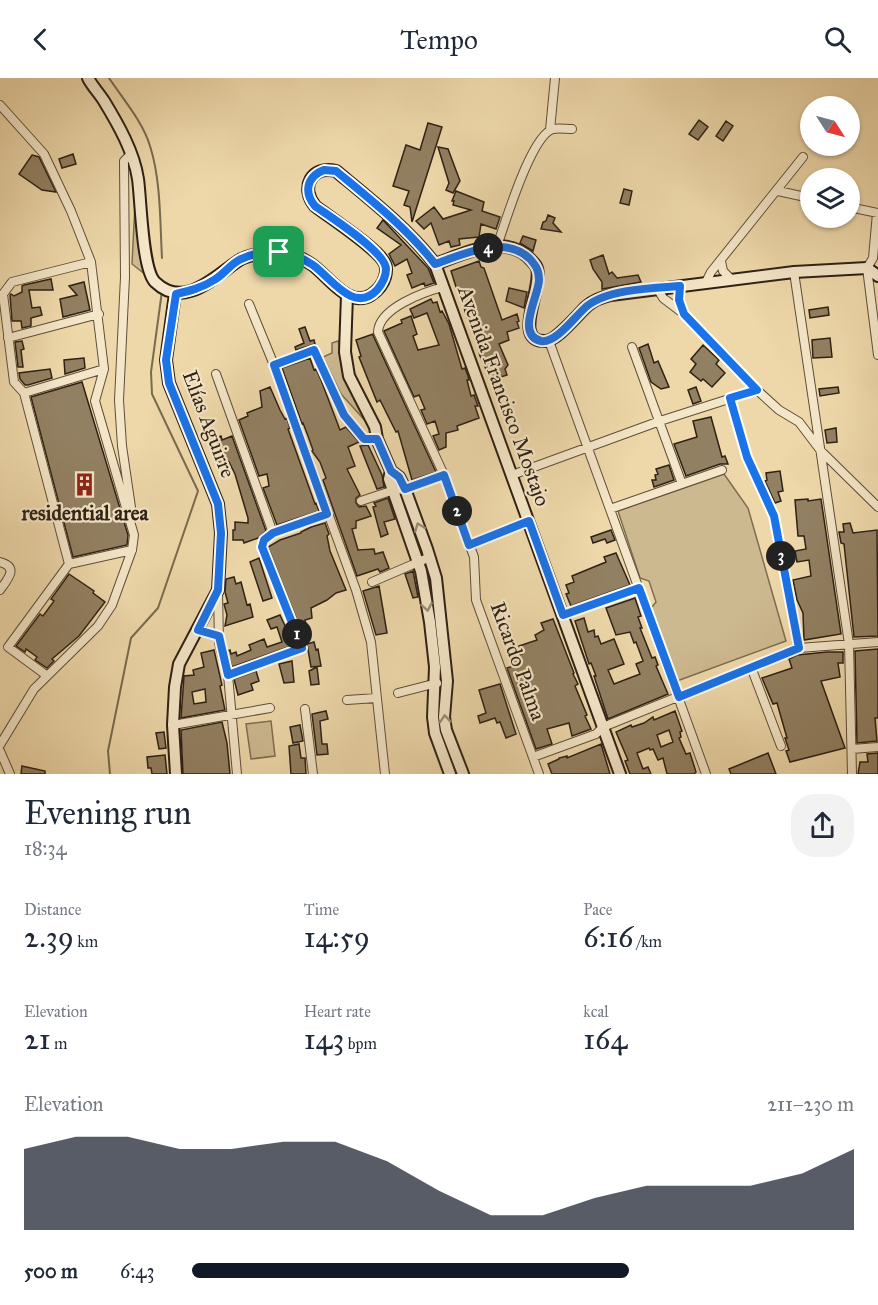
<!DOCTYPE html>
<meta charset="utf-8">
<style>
:root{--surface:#fff;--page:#f2f2f3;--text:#1f2937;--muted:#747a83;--accent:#111827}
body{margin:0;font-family:"IM FELL Great Primer",serif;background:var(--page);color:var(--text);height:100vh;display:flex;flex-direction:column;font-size:22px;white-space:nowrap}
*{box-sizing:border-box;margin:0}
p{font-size:20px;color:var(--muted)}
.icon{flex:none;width:33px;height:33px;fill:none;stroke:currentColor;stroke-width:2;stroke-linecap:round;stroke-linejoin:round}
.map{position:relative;height:696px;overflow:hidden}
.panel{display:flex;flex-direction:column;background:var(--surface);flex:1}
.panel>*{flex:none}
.needle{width:39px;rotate:126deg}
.buttons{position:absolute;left:800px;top:18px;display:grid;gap:12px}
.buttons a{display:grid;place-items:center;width:60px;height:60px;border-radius:50%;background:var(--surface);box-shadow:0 2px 4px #0004;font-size:30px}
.pin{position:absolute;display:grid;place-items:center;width:51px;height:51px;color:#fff;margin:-26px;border-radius:12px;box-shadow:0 3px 9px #0006}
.km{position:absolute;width:30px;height:30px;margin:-15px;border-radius:50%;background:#222;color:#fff;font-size:16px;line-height:30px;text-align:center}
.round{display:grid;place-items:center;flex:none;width:63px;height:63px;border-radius:24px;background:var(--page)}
.overview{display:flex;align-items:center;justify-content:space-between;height:102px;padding:0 24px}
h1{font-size:33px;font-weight:600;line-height:45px}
.figures{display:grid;grid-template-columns:repeat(3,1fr);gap:9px;height:102px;padding:6px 24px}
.figures div{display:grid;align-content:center}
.figures b{font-size:30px;font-weight:600}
.figures small{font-size:16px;font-weight:400}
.figures p{font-size:16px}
.chart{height:168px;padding:12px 24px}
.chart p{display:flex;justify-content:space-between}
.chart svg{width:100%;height:108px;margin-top:6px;fill:var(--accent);opacity:.7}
ul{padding:0 24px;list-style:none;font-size:20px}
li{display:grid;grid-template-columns:96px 72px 1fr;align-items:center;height:45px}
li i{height:15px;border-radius:8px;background:var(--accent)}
header{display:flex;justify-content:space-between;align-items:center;height:78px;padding:0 24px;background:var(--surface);font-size:27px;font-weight:600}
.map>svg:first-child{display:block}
.green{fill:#cdb990;stroke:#7e6d52;stroke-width:1.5}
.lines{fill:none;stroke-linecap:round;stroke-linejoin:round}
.stream{stroke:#7a6a4f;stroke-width:2}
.building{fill:#928062;stroke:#2e2114;stroke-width:1.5;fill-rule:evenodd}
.street-casing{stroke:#5e4f3a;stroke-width:10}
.secondary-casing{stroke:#2e2114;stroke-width:14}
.street{stroke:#f4e6c8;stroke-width:8}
.secondary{stroke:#f4e6c8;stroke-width:10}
.oneway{stroke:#9b8d77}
.route-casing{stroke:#fff;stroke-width:12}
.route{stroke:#1a73e8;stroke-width:8}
.labels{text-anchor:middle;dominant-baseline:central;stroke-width:4.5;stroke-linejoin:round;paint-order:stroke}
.street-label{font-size:21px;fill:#2e2114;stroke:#f4e6c8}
.poi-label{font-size:21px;font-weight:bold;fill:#2e2114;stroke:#f4e6c8}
</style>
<header><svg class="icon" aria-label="back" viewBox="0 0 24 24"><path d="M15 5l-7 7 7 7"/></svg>Tempo<svg class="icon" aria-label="search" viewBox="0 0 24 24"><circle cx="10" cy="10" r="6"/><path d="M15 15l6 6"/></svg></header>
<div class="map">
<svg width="878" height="696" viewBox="0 0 878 696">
<rect width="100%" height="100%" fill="#eed8aa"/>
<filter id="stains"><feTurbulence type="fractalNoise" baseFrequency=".00333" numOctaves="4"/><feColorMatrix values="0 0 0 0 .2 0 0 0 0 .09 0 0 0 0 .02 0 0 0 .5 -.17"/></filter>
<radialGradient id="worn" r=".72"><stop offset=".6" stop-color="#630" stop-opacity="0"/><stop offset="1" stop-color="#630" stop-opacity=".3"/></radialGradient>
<path class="green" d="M 136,106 L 146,197 L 132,186 Z
M 338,263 L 348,296 L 369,347 L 341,316 L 323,279 L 332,275 L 332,265 Z
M 724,396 L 748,430 L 786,563 L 677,603 L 651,530 L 656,524 L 649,503 L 640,500 L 618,433 Z
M 271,643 L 275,678 L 251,681 L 246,646 Z"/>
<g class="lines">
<path class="stream" d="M 109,0 C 123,21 143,44 150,68 C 161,102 160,145 162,180
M 110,696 L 108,673 L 131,560 L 158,530 L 198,413 L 152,316 L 151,294 L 162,213"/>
</g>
<path class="building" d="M 699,42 L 708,49 L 698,62 L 689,56 Z
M 726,43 L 733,48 L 723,63 L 716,58 Z
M 428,45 L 442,49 L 412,144 L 410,129 L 404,127 L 409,113 L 393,108 L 406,67 L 420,72 Z
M 438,69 L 448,71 L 460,103 L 453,115 L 446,112 L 449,105 Z
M 73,76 L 76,86 L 62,90 L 59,81 Z
M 32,77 L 39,79 L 56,114 L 42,112 L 19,96 Z
M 624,111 L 632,113 L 629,127 L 620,125 Z
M 456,113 L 484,124 L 482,133 L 500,139 L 496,151 L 481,146 L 479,159 L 459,161 L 460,167 L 451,169 L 449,163 L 439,167 L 431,145 L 424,151 L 416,143 L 434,129 L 443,141 L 471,132 L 453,127 L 454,123 L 452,123 Z
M 548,137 L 555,140 L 553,145 L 561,154 L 541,151 L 543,144 L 546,143 Z
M 383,142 L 428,190 L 434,205 L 425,208 L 424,205 L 412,210 L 407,197 L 412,195 L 407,181 L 395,188 L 389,176 L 401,167 L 377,150 Z
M 523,158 L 536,162 L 533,173 L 520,165 Z
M 603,177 L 609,196 L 612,194 L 617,200 L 638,197 L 641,204 L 602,211 L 602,204 L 593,191 L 590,182 Z
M 479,183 L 481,189 L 484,190 L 502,242 L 517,236 L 519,243 L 517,244 L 519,250 L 507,254 L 509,262 L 499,266 L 508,287 L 505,291 L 507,297 L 491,302 L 480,278 L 477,265 L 466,237 L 462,222 L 463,222 L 458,209 L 456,209 L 451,193 Z
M 51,201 L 53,212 L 29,212 L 32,230 L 40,229 L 42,237 L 31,240 L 31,248 L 22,250 L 21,243 L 12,243 L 10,217 L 11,216 L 14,218 L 22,214 L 22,208 L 24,207 Z
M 84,204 L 90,232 L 63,239 L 60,221 L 77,217 L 69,208 Z
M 509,210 L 527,214 L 524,230 L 506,223 Z
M 431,221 L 433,225 L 437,224 L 440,234 L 442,233 L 449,246 L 462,291 L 465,290 L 468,298 L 469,302 L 467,302 L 471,318 L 474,317 L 478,328 L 475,328 L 479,340 L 457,348 L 458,352 L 446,355 L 446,369 L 439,372 L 433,358 L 439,356 L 435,343 L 427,346 L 421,332 L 425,331 L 419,317 L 414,319 L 384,253 L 402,245 L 401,242 L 411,238 L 417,256 L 413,258 L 418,272 L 439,267 L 427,235 L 414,240 L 410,231 Z
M 828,229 L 829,237 L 810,240 L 809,232 Z
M 305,249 L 310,263 L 314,262 L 315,266 L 296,272 L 295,269 L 304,265 L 299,251 Z
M 373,256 L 373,257 L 436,394 L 412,402 L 398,353 L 396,354 L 380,322 L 377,324 L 359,279 L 361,278 L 356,262 Z
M 830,260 L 832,279 L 813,280 L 812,262 Z
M 22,263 L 24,271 L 21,272 L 23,289 L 18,289 L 15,264 Z
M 648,266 L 654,285 L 658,283 L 669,309 L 661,311 L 651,304 L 639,270 Z
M 703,267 L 719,282 L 716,286 L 725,295 L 712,309 L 703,301 L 701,303 L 690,294 L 696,286 L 691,281 Z
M 84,280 L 85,290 L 65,296 L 64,282 Z
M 310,280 L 314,292 L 316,291 L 321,302 L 340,352 L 346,349 L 359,364 L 348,369 L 355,388 L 347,391 L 360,417 L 356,420 L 356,425 L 359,429 L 366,428 L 371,438 L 356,443 L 356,450 L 352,451 L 358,472 L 374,471 L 375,476 L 383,474 L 389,490 L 380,494 L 378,491 L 357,498 L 323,402 L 326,400 L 320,384 L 312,373 L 313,372 L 308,358 L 303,345 L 302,346 L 282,290 Z
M 50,291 L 52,300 L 28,307 L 25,307 L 20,301 L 19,295 Z
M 82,304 L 128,457 L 127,467 L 73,479 L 31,319 Z
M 270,309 L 280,332 L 285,341 L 287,340 L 290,350 L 288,351 L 315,426 L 316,425 L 319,433 L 277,447 L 263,410 L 269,408 L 267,396 L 259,398 L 239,342 L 248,338 L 247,335 L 262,329 L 260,313 Z
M 696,309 L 701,323 L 693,326 L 688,312 Z
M 838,309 L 839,315 L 820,318 L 819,311 Z
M 711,339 L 722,379 L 725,378 L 728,386 L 720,386 L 686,398 L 674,366 L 697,359 L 693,343 Z
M 836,350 L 837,364 L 827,365 L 825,352 Z
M 221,358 L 222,362 L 232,358 L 266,453 L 258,460 L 244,465 L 243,462 L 233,462 L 233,452 L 235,452 L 235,444 L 248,445 L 248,440 L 235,396 L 229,384 L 220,388 L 218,381 L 215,382 L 208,363 Z
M 368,367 L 382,397 L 384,409 L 377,411 L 360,368 Z
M 669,387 L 674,402 L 654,409 L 652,402 L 656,402 L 655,397 L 658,396 L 656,391 Z
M 780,393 L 783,413 L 778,414 L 781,423 L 775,425 L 765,403 L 767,402 L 766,395 Z
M 388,420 L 395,441 L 384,444 L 388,456 L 381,459 L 373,429 L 376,428 L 374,425 Z
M 808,421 L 808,423 L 821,421 L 841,556 L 804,562 L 803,535 L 797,522 L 793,502 L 811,498 L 809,482 L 797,484 L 795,473 L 806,471 L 804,458 L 798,458 L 795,422 Z
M 325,445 L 329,456 L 327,458 L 330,473 L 346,512 L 336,515 L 327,522 L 311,530 L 312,540 L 305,542 L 306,547 L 300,550 L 268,469 L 280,462 L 301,455 L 301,454 L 311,449 Z
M 850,445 L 853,455 L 877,452 L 878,558 L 854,559 L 844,466 L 841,465 L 839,454 L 844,454 L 843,446 Z
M 611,452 L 615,462 L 607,465 L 605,461 L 593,465 L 591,459 Z
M 616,475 L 630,507 L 571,528 L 566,516 L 569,515 L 566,507 L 574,504 L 572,498 L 606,484 L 604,479 Z
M 259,480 L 272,520 L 263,523 L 250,484 Z
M 413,493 L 418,519 L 413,520 L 405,496 Z
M 69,496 L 94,513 L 93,515 L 105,524 L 79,558 L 52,581 L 54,583 L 47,590 L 35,582 L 37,579 L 26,571 L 25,574 L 16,568 L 40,536 L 43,538 L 54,523 L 51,521 Z
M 234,499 L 236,506 L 241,504 L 247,527 L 250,526 L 253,539 L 225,548 L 227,537 L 224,526 L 228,525 L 225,514 L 226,501 Z
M 379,508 L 387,555 L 376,557 L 363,513 Z
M 635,520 L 641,538 L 638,539 L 642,550 L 640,550 L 652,580 L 655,579 L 658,587 L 656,588 L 668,616 L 608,641 L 594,598 L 596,598 L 591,585 L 589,586 L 575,543 L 584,540 L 588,554 L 594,552 L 595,559 L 598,558 L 601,566 L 614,561 L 624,586 L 608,592 L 614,606 L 640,596 L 636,586 L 643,583 L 636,564 L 634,565 L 630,554 L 616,557 L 606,530 Z
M 280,537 L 294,567 L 232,589 L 227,573 L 230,572 L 231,576 L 236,574 L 237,578 L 251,572 L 249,567 L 264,561 L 267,569 L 282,564 L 277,549 L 271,551 L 267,542 Z
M 553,541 L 574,595 L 573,596 L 578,606 L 575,608 L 587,637 L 585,638 L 591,651 L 572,658 L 569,645 L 547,651 L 552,666 L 536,671 L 507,590 L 513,588 L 510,580 L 522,576 L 519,568 L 537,562 L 535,557 L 544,552 L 541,545 Z
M 314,564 L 316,572 L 318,571 L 321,588 L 311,589 L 307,566 Z
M 878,571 L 878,640 L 875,640 L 877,663 L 857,665 L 855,573 Z
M 214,572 L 222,607 L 220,608 L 225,632 L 181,640 L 184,598 L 194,597 L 193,592 L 204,589 L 201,575 ZM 205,611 L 206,624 L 194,626 L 192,614 Z
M 827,574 L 843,574 L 843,585 L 838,585 L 840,599 L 821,603 L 845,670 L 790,684 L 786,673 L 789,672 L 785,660 L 787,660 L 777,625 L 773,626 L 762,600 L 792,590 L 789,581 L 797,577 Z
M 292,583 L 294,604 L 284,605 L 279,586 Z
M 317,589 L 319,606 L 311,607 L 309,593 Z
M 256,593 L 259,603 L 251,606 L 253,612 L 238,617 L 234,601 Z
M 500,606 L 516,656 L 506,660 L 500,644 L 497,645 L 495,640 L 480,645 L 478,638 L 486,635 L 479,612 Z
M 326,633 L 328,641 L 320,643 L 322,666 L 327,666 L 328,676 L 317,677 L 312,636 Z
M 675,633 L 682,653 L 680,654 L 681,659 L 679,660 L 686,676 L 690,675 L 696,694 L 694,696 L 667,696 L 663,680 L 658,682 L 653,671 L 650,672 L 649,670 L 637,675 L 643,691 L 648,689 L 651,696 L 630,696 L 625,683 L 628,682 L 616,654 L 631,647 L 632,649 L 644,645 L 653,639 L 654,642 ZM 669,652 L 673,664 L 661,669 L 657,657 Z
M 222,644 L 227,665 L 230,696 L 183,696 L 181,652 Z
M 300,647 L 303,663 L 293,665 L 290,649 Z
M 164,654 L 166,670 L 159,671 L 156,655 Z
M 299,666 L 301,680 L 305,680 L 306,696 L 291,696 L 289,668 Z
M 601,666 L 610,696 L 552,696 L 548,686 L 559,681 L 559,680 L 567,678 L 567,680 Z
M 768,675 L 776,696 L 731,696 L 729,691 Z
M 878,675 L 878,696 L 858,696 L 860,684 L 868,684 L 867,676 Z
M 165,677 L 167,696 L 152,696 L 151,690 L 148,690 L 147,679 Z
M 22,688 L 45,693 L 45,696 L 21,696 Z"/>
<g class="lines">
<defs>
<path id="street" d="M 0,27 L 44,76 L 71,133 L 91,184 L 104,291 L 95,323 L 134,457 L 132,472 L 112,527 L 98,548 L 34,611 L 0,667
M 550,52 L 555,0
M 131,76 L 124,83 L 125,199 L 119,322 L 122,368 L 132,436
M 778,113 L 810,120
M 849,129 L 878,135
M 877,135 L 873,180 L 867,190 L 878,277
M 497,168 C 505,146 531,57 553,51 C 558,50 566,51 572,51
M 721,183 L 723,193 L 732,202
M 794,194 L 849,566 L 852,696
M 706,204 L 711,194 L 803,79
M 680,208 L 679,222 L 683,234
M 443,209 C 424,214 379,230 378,254 L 444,397 L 474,479 L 476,522 L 539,696
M 657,210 L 663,220 L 684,236 L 757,312 L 779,332 L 799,344 L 821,373 L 878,429
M 249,226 L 274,287 L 356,512 L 371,564 L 385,696
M 8,260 L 99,236
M 549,263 L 706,696
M 632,269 L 682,406
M 274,287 L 314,272 L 344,337 L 364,361 L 377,361
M 216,296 L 273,455
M 24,315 L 14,304 L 3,216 L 12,204 L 91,184
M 730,320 L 747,379 L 774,438 L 799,570
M 512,397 L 660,343 L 757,312
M 361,423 L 394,412 L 405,411 L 444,397
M 610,431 L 722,392
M 469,467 L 529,443
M 0,484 C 19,489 8,501 0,512
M 69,486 L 132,472
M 372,504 L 430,479
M 218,514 L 219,565 L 228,597 L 237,696
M 563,537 L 640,510
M 198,552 L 219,558
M 751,589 L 781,668
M 46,597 L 8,569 L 69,486 L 24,315 L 104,291
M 228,597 L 302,570 L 262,469 L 264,462 L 273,455 L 327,436
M 398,615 L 437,605
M 347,622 L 376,620
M 305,631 L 313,696
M 173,647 L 270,630
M 852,671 L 878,669
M 0,673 L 10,696
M 533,679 L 596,656 L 603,649 L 799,570 L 878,564"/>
<path id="secondary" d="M 88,0 C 92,8 99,15 104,23 C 118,46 134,74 138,101 C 141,122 142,191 155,204 C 184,232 214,199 238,183 C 244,179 252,177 259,176 C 277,171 296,176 311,186 C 328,197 348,231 371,217 C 377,213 383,206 385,199 C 386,195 387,190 385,186 C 380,172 329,139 315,128 C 300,110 311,87 336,93 C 371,122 407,150 435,186 L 620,696
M 435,186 C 455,179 476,169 497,168 C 507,168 519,171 527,178 C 530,181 534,185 536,188 C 546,205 510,264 545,263 C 557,263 577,237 587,228 C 594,222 602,219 611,217 L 794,194 L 867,190 L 878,198
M 175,216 L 166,282 L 169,305 L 218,426 L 221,455 L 218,512 L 179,586 L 175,609 L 173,647 L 176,696
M 347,217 L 345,274 L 349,298 L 375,349 L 377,361 L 391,393 L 389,401 L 421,493 L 430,544 L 435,589 L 433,639 L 435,655 L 450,696
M 391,393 L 399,399 L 405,411 L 427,471 L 436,500 L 447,603 L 444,639 L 446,652 L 463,696"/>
</defs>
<use href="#street" class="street-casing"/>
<use href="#secondary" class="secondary-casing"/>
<use href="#street" class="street"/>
<use href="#secondary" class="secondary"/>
</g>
<defs><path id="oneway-chevron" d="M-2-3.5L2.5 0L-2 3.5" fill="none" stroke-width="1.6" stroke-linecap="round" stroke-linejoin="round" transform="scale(1.5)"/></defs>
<g class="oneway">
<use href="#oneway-chevron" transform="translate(419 449) rotate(-111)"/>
<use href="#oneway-chevron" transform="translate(427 529) rotate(80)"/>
<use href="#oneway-chevron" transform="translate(445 641) rotate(-94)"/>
</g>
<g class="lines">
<defs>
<path id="route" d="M 324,92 L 336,93 C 371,122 407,150 435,186 C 464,176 505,156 530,181 C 536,188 539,192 539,202 C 539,217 515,257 541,263 C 556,266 576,237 587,228 C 608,211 653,210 680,208 L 679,222 L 684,236 L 757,312 L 730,320 L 747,379 L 774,438 L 799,570 L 679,619 L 639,510 L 563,537 L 529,443 L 469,467 L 444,397 L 405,411 L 399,399 L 391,393 L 377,361 L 364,361 L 344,337 L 314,272 L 274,287 L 327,436 L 273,455 L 264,462 L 262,469 L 302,570 L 228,597 L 219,558 L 198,552 L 218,512 L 221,455 L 218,426 L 169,305 L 166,282 L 176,216 C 189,213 202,210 214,202 C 223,197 230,187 239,182 C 250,176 267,173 279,174 C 291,175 304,181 313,187 C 332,201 354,236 377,212 C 382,206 386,199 386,191 C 386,174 330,139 315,128 C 304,115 306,99 324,92 Z"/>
</defs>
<use href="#route" class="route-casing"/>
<use href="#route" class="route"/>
</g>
<defs>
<symbol id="building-bare" viewBox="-9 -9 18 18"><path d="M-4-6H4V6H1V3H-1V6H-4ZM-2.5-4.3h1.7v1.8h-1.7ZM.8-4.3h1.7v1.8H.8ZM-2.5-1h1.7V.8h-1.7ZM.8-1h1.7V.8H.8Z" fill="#8f2418" stroke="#f4e6c8" stroke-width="2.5" paint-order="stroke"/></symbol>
</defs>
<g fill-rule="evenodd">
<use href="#building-bare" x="68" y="390" width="33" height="33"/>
</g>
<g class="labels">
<g class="street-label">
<text transform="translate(504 318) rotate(70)">Avenida Francisco Mostajo</text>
<text transform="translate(209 346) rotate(69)">Elías Aguirre</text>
<text transform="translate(518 583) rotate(70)">Ricardo Palma</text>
</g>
<g class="poi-label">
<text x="85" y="435">residential area</text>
</g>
</g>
<rect width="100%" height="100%" filter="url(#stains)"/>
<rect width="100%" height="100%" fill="url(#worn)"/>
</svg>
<div class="buttons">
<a><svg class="needle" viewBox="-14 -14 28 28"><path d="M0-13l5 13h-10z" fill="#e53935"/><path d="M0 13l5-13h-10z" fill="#747a83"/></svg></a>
<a><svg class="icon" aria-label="layers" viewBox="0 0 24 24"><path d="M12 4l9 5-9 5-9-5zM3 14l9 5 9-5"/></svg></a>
</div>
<div class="pin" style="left:279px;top:174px;background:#1e9e55"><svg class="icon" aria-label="arrive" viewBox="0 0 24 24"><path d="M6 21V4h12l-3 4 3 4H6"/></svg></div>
<b class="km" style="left:297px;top:556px">1</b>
<b class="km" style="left:457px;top:433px">2</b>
<b class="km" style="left:781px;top:478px">3</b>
<b class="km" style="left:488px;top:170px">4</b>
</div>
<section class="panel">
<div class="overview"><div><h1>Evening run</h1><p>18:34</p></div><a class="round"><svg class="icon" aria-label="share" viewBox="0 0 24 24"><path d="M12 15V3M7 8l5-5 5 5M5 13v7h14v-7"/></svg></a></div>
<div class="figures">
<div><p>Distance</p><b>2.39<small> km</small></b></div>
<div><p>Time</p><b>14:59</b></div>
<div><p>Pace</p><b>6:16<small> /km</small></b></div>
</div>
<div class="figures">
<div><p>Elevation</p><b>21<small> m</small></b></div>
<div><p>Heart rate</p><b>143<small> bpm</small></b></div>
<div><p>kcal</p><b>164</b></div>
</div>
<div class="chart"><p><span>Elevation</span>211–230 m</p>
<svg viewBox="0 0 160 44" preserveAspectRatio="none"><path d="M0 44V11L10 6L20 6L30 11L40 11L50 8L60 8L70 16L80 28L90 38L100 38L110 31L120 26L130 26L140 26L150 21L160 11V44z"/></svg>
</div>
<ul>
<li><b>500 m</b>6:43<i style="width:66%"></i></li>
</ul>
</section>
